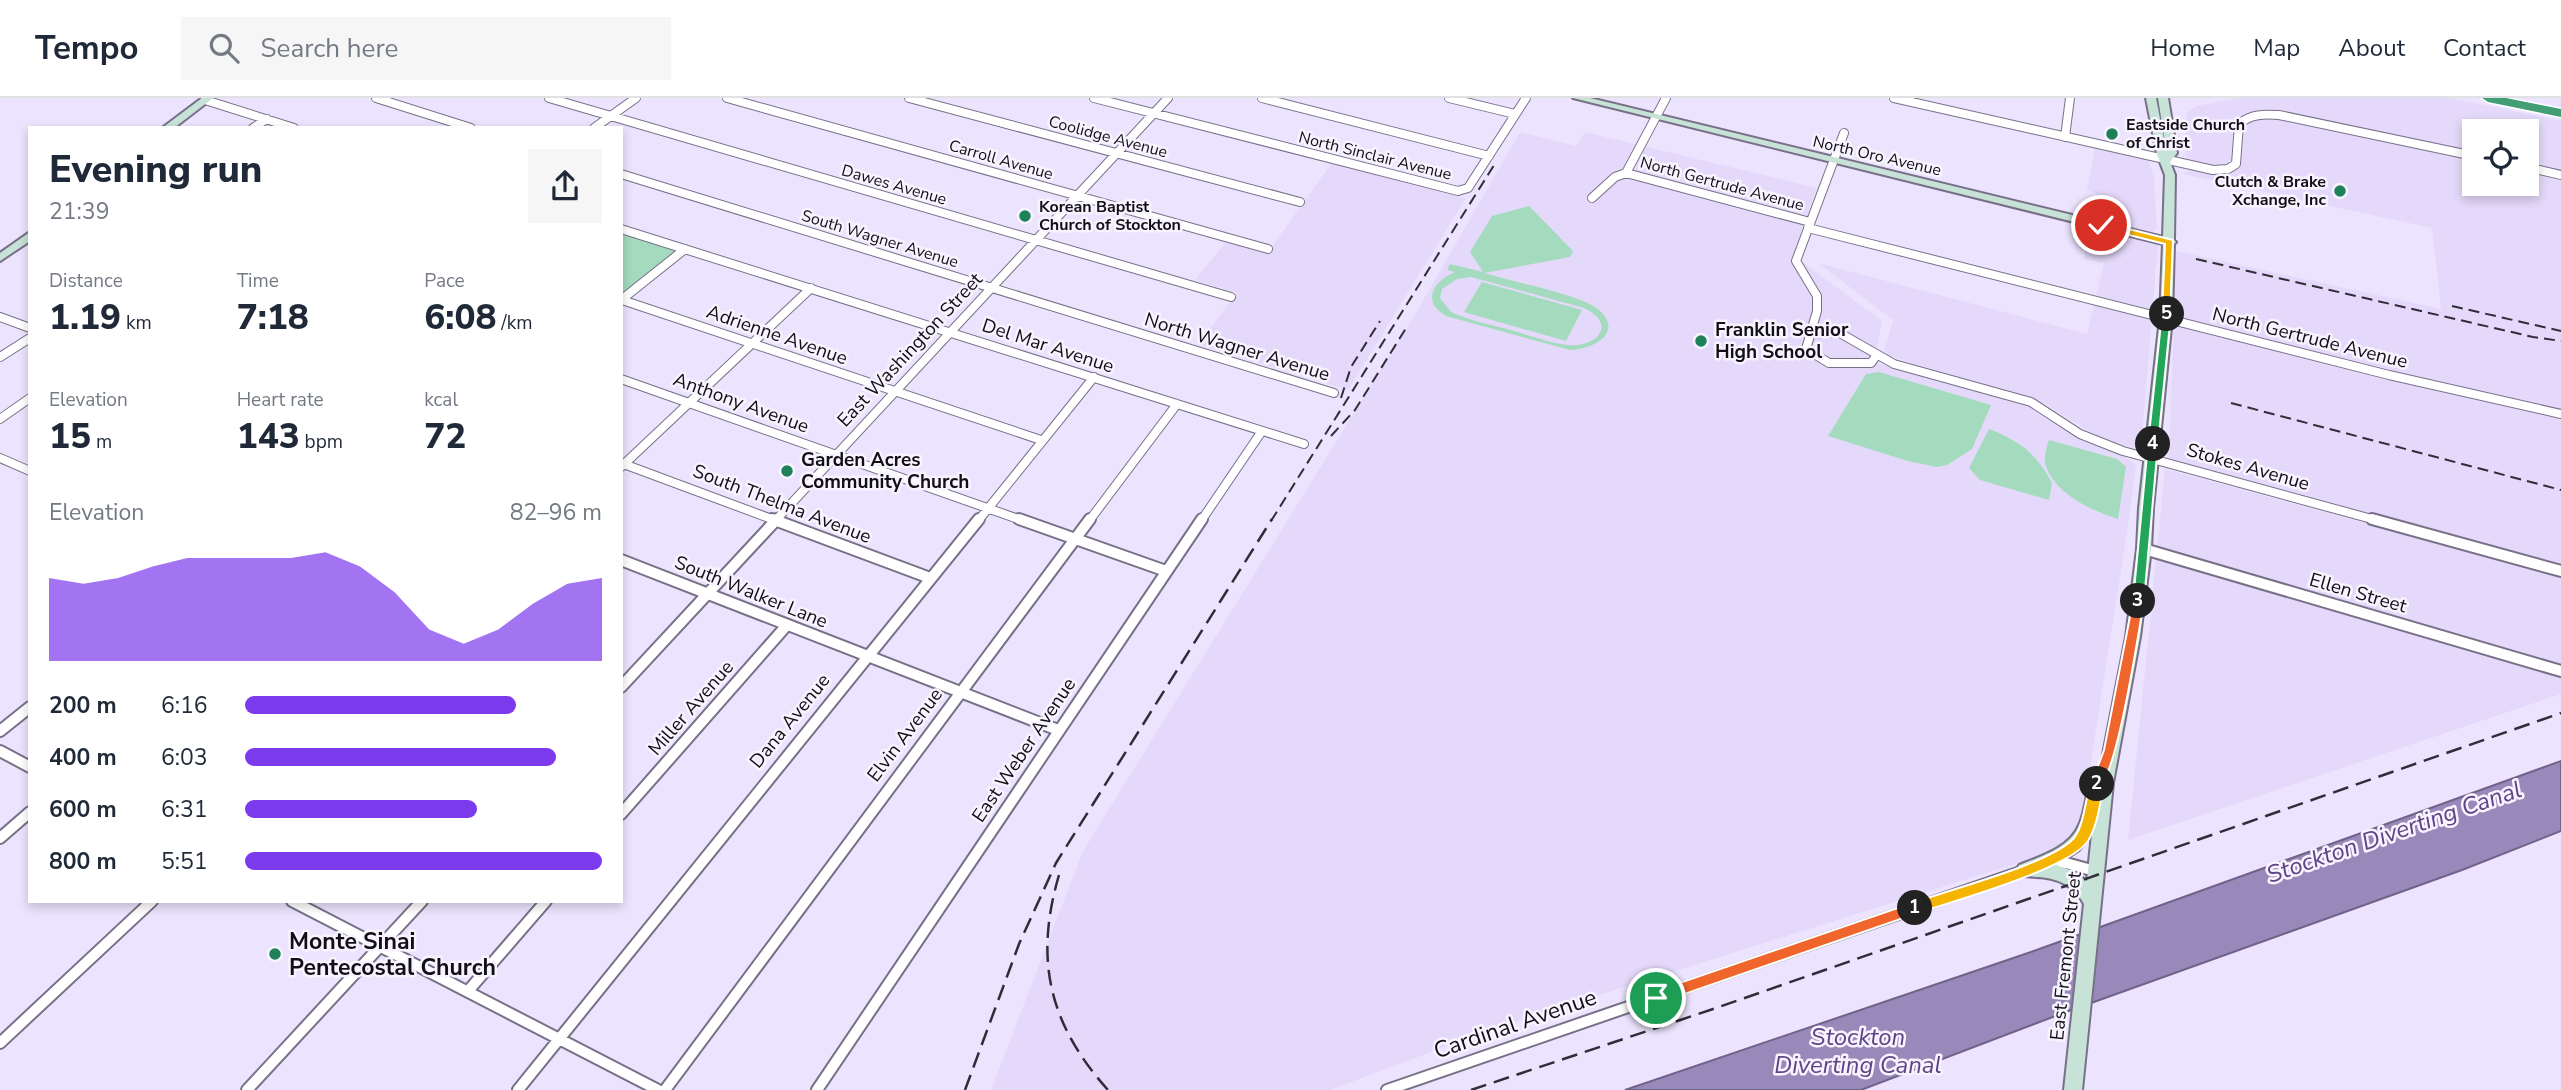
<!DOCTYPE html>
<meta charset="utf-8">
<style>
:root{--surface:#fff;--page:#f6f6f7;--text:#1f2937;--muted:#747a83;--line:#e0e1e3;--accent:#7c3aed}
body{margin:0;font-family:"Nunito Sans",sans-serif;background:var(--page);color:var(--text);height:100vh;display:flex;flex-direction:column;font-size:26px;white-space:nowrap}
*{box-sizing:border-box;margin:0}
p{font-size:23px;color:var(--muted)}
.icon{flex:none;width:38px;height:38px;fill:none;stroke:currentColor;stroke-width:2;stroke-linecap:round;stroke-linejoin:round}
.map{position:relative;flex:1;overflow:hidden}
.side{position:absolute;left:28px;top:28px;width:595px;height:777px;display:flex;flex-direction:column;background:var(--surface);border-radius:0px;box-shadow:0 4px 10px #0003}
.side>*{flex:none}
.controls{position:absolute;left:2462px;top:21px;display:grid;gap:14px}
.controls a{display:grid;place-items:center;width:77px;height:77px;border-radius:0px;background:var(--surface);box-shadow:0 4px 10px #0003;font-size:35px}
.pin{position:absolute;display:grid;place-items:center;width:60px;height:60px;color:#fff;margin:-30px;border:4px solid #fff;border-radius:50%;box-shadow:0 2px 7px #0007}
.km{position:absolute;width:35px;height:35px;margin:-18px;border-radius:50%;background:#222;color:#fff;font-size:19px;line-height:35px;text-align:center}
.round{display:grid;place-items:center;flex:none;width:74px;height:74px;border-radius:0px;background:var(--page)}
.headline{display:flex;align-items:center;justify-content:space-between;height:119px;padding:0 21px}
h1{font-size:38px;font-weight:800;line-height:52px}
.stats{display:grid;grid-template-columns:repeat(3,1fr);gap:10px;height:119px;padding:7px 21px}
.stats div{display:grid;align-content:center}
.stats b{font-size:35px;font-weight:800}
.stats small{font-size:19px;font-weight:400}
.stats p{font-size:19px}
.chart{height:196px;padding:14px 21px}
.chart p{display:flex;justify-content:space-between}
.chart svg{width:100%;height:126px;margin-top:7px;fill:var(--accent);opacity:.7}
ul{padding:0 21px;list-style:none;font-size:23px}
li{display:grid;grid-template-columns:112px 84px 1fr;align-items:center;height:52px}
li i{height:18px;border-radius:9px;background:var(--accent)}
header{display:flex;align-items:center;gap:42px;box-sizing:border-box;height:98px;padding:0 35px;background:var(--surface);border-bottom:2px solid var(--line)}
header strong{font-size:33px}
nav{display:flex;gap:38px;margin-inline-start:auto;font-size:24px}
.search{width:490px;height:63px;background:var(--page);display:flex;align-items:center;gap:18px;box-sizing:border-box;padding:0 24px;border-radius:0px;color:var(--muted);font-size:26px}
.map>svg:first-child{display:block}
.built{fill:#e4d9fa;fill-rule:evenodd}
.green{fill:#a4dbbe;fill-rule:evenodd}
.water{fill:#9988ba;stroke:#706389;stroke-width:2}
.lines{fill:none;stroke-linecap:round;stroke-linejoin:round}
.street-far1-casing{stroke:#787087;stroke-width:10}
.street-casing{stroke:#787087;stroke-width:14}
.secondary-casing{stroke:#787087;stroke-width:4}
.highway-casing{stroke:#fff;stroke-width:3}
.street-far1{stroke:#fff;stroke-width:8}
.street{stroke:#fff;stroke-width:10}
.secondary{fill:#c7e2d6;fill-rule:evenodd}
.highway{fill:#439d75;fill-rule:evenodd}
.rail-far1{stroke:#312d38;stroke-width:2;stroke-dasharray:11 6;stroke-linecap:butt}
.rail{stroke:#312d38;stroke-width:2.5;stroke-dasharray:16 8;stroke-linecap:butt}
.split-1{fill:#f0652b;stroke:#fff;stroke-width:2}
.split-2{fill:#f5b400;stroke:#fff;stroke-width:2}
.split-3{fill:#f0652b;stroke:#fff;stroke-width:2}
.split-4{fill:#22a559;stroke:#fff;stroke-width:2}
.split-5{fill:#22a559;stroke:#fff;stroke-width:2}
.split-6{fill:#f5b400;stroke:#fff;stroke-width:2}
.poi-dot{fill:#1f815a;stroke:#f7f4ff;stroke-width:2.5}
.labels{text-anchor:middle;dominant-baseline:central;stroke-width:5;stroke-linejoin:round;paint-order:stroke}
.far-poi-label{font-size:16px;font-weight:bold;fill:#110e16;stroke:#f7f4ff;text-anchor:start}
.far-street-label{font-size:16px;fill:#110e16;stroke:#f7f4ff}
.poi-label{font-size:19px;font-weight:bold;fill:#110e16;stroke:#f7f4ff;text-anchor:start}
.street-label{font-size:19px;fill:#110e16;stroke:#f7f4ff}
.near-poi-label{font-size:23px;font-weight:bold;fill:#110e16;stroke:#f7f4ff;text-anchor:start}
.near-street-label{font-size:23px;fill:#110e16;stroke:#f7f4ff}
.near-water-label{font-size:24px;font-style:italic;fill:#5e4486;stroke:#f7f4ff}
</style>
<header>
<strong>Tempo</strong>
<div class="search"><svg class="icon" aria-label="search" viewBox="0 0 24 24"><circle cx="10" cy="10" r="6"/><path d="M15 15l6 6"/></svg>Search here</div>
<nav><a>Home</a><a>Map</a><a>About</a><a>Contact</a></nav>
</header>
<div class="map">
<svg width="2561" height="992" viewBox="0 0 2561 992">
<rect width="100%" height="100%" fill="#ece4fe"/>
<path class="built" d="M 2238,0 L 2450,0 L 2561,23 L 2561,471 L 2169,361 L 2176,153 L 2441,211 L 2432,130 L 2183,76 L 2192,71 L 2191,64 L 2185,57 L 2186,16 L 2196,8 ZM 2474,33 L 2527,33 L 2527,86 L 2474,86 Z
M 1520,34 L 1576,48 L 1585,34 L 1817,90 L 1793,157 L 1882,223 L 1874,264 L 2019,304 L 2038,313 L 2085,343 L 2122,357 L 2134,365 L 2136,370 L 2128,428 L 2078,746 L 1492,931 L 1330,992 L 991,992 L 1083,753 L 1417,213 Z
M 2095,48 L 2148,62 L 2154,79 L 2157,131 L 2150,135 L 2151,142 L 2158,147 L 2141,347 L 2133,349 L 2101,341 L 2044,305 L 1889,258 L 1884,253 L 1893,222 L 1818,165 L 2087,236 L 2104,165 L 2084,161 L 2096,95 L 2087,92 Z
M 1331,66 L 1466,100 L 1348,292 L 1198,246 L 1237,195 L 1195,182 L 1226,144 L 1268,154 Z
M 2165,371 L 2561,478 L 2561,596 L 2128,742 Z"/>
<path class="green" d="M 1529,108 L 1573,153 L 1570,159 L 1484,175 C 1509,183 1581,197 1598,211 C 1625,234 1594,251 1570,252 L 1446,218 C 1421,204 1433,183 1455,174 L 1447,172 L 1450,166 L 1483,174 L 1470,154 L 1492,118 ZM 1471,179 L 1584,210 C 1618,226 1597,250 1567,247 C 1550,245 1531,238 1514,233 C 1493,227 1471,223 1451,214 L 1440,200 L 1442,191 L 1457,181 Z
M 621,135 L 677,152 L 621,197 Z
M 1482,184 L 1582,212 L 1566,243 L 1464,214 Z
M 1879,274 L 1991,307 L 1972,351 L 1947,367 L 1937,369 L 1908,363 L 1828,338 L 1866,276 Z
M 1989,331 C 2020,343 2037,356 2052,385 L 2049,402 L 1980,382 L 1969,370 Z
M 2049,342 L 2117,361 L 2126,369 L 2118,421 C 2092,413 2052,395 2045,364 C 2044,358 2047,348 2049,342 Z"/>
<path class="water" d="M 2561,663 L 2561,733 L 2462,772 L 2066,914 L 1861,992 L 1625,992 L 2031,854 Z"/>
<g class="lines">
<defs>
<path id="street-far1" d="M 376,0 L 471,30
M 549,0 L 1231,199
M 727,0 L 1268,151
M 909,0 L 1300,104
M 1094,0 L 1458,93 L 1468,90 L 1526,0
M 1262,0 L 1489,58
M 1449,0 L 1515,16
M 1894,0 L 2213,72 L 2228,71 L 2236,66 L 2239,26 C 2251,16 2264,16 2279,17 L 2474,58
M 205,2 L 294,30
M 253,30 L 267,21
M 594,30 L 636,0
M 1844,35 L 1796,163 L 1817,198 L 1817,213 L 1806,251 L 1829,265 L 1871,265 L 1876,258
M 2065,39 L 2070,0
M 2527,69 L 2561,77
M 1626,75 L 1810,124
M 621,76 L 1334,295
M 1592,100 L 1615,79 L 1626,75 L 1666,0
M 1808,130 L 2389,277 L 2561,316
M 621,131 L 1304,346
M 621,202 L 685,151
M 622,202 L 1041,342
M 0,219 L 30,230
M 1810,236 L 1838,234 L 1894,266 L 2031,304 L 2080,336 L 2123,353 L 2379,423
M 0,259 L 30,240
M 621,281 L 1024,423
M 0,321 L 30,300
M 0,360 L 30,373
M 621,365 L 777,423
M 621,369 L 811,190
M 775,423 L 1168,0
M 978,423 L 1094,279
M 1089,423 L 1177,306
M 1201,423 L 1262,333"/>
<path id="street" d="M 772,421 L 930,480
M 1019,421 L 1166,473
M 2372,421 L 2561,473
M 2144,451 L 2561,573
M 621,462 L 1058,632
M 621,589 L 777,421
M 0,633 L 30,609
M 0,653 L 30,669
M 621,716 L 787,527
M 0,740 L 30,714
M 2050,764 L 2066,765 L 2095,773
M 292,803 L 658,992
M 468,893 L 546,803
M 0,945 L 152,803
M 247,992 L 422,803
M 518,992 L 979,421
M 665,992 L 1090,421
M 817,992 L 1202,421
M 1387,992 L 2029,771"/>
<path id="secondary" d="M 202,0 L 213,0 L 174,30 L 162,30 Z
M 1573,0 L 1590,0 L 2163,139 L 2165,77 L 2157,56 L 2146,0 L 2156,0 L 2166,51 L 2158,0 L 2168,0 L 2177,55 L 2170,64 L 2175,77 L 2174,142 L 2176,144 L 2174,146 L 2172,220 L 2153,410 L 2151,451 L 2140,539 L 2113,685 L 2082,992 L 2064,992 L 2084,806 C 2075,788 2056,779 2036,779 C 2030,778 2026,779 2019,777 L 2017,772 L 2019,767 C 2039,759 2070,750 2079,727 C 2085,715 2085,700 2090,688 L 2097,687 L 2126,539 L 2137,451 L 2139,410 L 2160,220 L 2163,146 ZM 2092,736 L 2087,783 L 2070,772 L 2056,767 L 2079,752 Z
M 30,134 L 30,143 L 0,163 L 0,155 Z"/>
<path id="highway" d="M 2482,0 L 2506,0 L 2561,11 L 2561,19 L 2488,4 Z"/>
</defs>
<use href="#street-far1" class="street-far1-casing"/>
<use href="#street" class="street-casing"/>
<use href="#secondary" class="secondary-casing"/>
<use href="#highway" class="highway-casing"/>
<use href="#street-far1" class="street-far1"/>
<use href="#street" class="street"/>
<use href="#secondary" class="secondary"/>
<use href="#highway" class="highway"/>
<path class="rail-far1" d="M 2196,161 L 2533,239 L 2561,243
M 2452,208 L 2561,233
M 1341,300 L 1351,269 L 1380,223
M 2231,305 L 2561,392
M 1331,338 L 1355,312 L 1408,227
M 1271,423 L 1496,64"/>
<path class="rail" d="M 1059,777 C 1034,862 1049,926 1108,992
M 965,992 L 1019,846 L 1056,765 L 1272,421
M 1471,992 L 1716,910 L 2561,615"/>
</g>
<path class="split-1" d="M 1915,804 L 1921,810 L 1915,816 L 1656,906 L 1648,900 L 1656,893 Z"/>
<path class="split-2" d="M 2097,680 L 2104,686 C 2100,704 2098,727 2088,743 C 2070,771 1950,804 1915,816 L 1910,814 L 1910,806 C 1950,791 2043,768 2071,743 C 2088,728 2083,687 2097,680 Z"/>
<path class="split-3" d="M 2138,498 L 2144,503 C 2139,531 2117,682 2097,691 L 2091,686 L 2104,652 L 2133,503 Z"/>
<path class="split-4" d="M 2153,342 L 2158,346 L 2144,503 L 2138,507 L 2133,503 L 2148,346 Z"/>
<path class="split-5" d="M 2167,213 L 2171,216 L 2158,346 L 2153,350 L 2148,346 L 2162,216 Z"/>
<path class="split-6" d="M 2101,124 L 2173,142 L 2170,218 L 2162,216 L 2165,146 L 2097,129 L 2096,127 Z"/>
<g class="poi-dot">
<circle cx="2112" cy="36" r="7"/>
<circle cx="2340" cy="93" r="7"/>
<circle cx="1025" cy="118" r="7"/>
<circle cx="1701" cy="243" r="7"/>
<circle cx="787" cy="373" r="7"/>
<circle cx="275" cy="856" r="7"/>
</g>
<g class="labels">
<g class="far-poi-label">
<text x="2126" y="27">Eastside Church<tspan x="2126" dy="18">of Christ</tspan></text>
<text x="2326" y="84" text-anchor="end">Clutch &amp; Brake<tspan x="2326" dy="18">Xchange, Inc</tspan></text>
<text x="1039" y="109">Korean Baptist<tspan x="1039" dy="18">Church of Stockton</tspan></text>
</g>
<g class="far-street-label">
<text transform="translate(1108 39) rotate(15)">Coolidge Avenue</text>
<text transform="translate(1375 58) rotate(14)">North Sinclair Avenue</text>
<text transform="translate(1877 58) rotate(13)">North Oro Avenue</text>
<text transform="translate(1001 62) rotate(16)">Carroll Avenue</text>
<text transform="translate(1722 86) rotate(15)">North Gertrude Avenue</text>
<text transform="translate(894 87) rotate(16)">Dawes Avenue</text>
<text transform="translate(880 141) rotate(17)">South Wagner Avenue</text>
</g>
<g class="poi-label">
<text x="1715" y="232">Franklin Senior<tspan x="1715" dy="22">High School</tspan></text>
<text x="801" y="362">Garden Acres<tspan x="801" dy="22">Community Church</tspan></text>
</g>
<g class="street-label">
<text transform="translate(777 237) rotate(19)">Adrienne Avenue</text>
<text transform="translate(2310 240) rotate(14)">North Gertrude Avenue</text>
<text transform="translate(1048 248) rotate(18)">Del Mar Avenue</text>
<text transform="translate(1237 249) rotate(17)">North Wagner Avenue</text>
<text transform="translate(910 252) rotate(-47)">East Washington Street</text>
<text transform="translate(741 305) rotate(20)">Anthony Avenue</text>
<text transform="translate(2248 369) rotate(16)">Stokes Avenue</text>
<text transform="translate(782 406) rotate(21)">South Thelma Avenue</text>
<text transform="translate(751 494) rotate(22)">South Walker Lane</text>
<text transform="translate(2358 495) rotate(16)">Ellen Street</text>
<text transform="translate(691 610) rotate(-49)">Miller Avenue</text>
<text transform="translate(790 623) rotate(-51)">Dana Avenue</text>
<text transform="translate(905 637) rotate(-53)">Elvin Avenue</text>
<text transform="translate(1024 652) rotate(-56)">East Weber Avenue</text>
<text transform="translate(2066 858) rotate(-84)">East Fremont Street</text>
</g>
<g class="near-poi-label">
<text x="289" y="843">Monte Sinai<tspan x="289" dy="26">Pentecostal Church</tspan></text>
</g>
<g class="near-street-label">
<text transform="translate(1515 926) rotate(-19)">Cardinal Avenue</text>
</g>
<g class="near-water-label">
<text transform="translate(2394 734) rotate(-19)">Stockton Diverting Canal</text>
<text x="1858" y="939">Stockton<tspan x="1858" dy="28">Diverting Canal</tspan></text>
</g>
</g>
</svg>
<div class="controls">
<a><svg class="icon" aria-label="locate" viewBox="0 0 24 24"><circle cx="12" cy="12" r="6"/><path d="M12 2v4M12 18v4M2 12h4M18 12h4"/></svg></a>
</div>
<div class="pin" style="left:1656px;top:900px;background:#1e9e55"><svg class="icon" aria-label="arrive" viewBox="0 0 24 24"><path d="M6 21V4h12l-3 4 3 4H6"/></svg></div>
<div class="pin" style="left:2101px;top:127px;background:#d93025"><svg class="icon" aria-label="check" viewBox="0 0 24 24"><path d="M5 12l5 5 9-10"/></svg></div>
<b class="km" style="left:1915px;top:810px">1</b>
<b class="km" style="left:2097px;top:686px">2</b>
<b class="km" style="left:2138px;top:503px">3</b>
<b class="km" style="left:2153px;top:346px">4</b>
<b class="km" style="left:2167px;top:216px">5</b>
<section class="side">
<div class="headline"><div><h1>Evening run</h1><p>21:39</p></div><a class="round"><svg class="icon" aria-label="share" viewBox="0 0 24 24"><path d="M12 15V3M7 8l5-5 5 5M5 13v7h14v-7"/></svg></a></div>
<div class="stats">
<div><p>Distance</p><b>1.19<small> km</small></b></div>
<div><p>Time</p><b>7:18</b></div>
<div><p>Pace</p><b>6:08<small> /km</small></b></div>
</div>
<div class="stats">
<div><p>Elevation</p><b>15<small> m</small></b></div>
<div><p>Heart rate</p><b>143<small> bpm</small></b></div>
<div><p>kcal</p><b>72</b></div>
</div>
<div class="chart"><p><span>Elevation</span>82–96 m</p>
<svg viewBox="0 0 160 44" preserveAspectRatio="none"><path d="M0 44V15L10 17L20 15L30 11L40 8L50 8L60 8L70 8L80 6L90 11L100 20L110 33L120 38L130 33L140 24L150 17L160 15V44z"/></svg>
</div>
<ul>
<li><b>200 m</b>6:16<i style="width:76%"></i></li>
<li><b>400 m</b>6:03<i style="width:87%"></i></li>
<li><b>600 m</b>6:31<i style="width:65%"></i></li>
<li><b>800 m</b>5:51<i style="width:100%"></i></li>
</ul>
</section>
</div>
